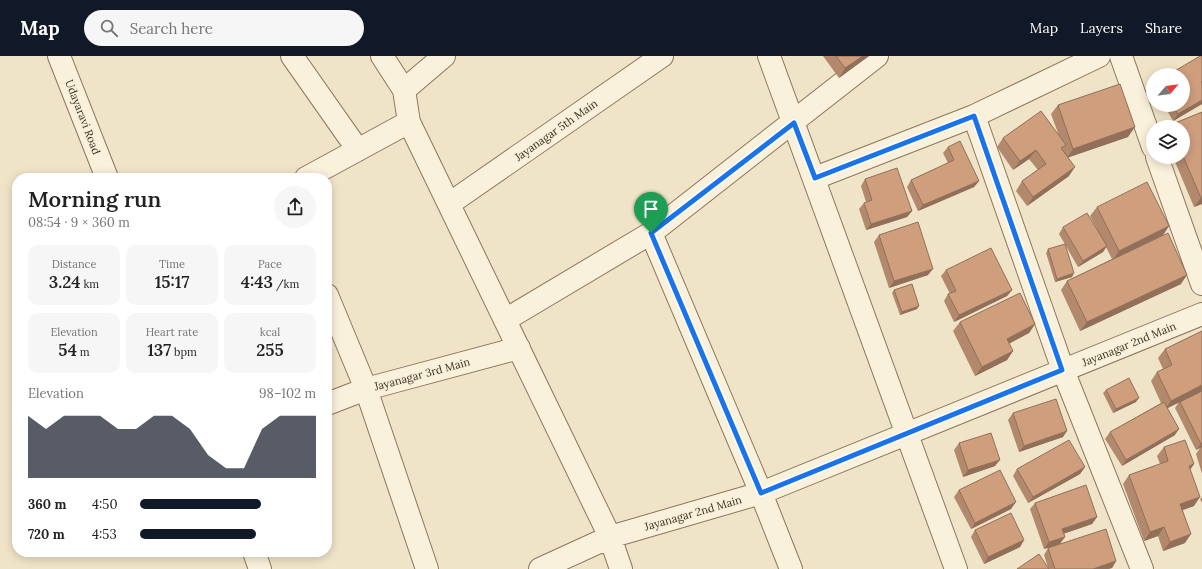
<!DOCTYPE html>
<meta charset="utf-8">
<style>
:root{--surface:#fff;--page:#f6f6f6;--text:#222;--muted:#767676;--accent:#111827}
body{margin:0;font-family:Lora,serif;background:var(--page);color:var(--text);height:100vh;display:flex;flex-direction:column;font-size:15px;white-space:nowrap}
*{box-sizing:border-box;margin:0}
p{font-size:13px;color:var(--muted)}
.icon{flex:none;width:22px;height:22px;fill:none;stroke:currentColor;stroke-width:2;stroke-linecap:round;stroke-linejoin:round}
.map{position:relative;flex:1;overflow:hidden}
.drawer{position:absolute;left:12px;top:117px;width:320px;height:384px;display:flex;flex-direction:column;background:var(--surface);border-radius:16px;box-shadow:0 2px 10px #0003}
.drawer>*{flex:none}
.needle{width:26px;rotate:62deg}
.buttons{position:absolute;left:1146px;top:12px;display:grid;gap:8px}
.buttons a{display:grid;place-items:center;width:44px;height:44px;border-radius:50%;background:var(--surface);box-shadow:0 2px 10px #0003;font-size:20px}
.pin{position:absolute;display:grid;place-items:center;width:34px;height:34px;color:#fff;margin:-41px -17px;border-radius:50% 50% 50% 0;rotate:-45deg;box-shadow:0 0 4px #0007}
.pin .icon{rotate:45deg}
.round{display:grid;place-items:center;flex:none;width:42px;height:42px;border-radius:21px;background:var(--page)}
.overview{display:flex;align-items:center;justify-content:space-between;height:68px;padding:0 16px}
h1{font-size:22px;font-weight:600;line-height:30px}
.figures{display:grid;grid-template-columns:repeat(3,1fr);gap:6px;height:68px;padding:4px 16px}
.figures div{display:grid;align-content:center;border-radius:10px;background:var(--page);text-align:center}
.figures b{font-size:17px;font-weight:600}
.figures small{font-size:11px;font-weight:400}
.figures p{font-size:11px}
.chart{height:112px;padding:8px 16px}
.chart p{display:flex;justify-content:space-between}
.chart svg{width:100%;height:72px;margin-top:4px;fill:var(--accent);opacity:.7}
ul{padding:0 16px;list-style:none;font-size:13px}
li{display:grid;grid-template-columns:64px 48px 1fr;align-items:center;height:30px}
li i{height:10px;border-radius:5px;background:var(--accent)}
header{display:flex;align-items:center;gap:24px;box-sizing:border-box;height:56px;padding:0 20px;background:var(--accent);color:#fff}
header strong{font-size:19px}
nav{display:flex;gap:22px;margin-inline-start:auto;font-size:14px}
.search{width:280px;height:36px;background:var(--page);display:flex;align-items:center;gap:10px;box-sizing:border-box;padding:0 14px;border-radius:22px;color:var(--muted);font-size:15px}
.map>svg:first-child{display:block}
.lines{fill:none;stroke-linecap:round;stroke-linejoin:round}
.minor-casing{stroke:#8d765c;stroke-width:24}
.minor{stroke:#faf1dc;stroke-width:22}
.wall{fill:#b2896c}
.shaded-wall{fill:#916f58}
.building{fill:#cf9f7d;stroke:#916f58}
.route-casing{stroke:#fff;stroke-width:8}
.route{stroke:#1a73e8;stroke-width:5}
.labels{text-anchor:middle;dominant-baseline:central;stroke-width:3;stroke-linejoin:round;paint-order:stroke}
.street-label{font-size:11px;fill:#3d2e20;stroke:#f7eed8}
</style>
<header>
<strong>Map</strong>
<div class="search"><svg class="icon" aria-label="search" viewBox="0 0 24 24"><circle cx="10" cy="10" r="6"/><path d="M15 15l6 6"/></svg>Search here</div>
<nav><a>Map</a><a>Layers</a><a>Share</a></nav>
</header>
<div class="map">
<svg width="1202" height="513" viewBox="0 0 1202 513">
<rect width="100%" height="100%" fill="#f0e4c8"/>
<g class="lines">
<defs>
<path id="minor" d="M 59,0 L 107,122
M 292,0 L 358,94
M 382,0 L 404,34
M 769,0 L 956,513
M 1121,0 L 1153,91
M 974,60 L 1063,314 L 1142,513
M 409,66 L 610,481 L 621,513
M 1157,101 L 1202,228
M 306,122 L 409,66 L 404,34 L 444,0
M 815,122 L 974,60 L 1099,0
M 449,148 L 662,0
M 327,239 L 366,333 L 427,513
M 505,264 L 651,177
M 327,348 L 366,333 L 519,292
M 254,496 L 260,513
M 540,513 L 610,481 L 761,437 L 1202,258
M 791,513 L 761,437 L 651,177 L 877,0"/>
</defs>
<use href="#minor" class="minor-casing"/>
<use href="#minor" class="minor"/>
</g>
<path class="wall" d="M 823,0 L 869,0 L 839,22 Z
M 1202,48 L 1173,65 L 1164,49 L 1183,49 Z
M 1058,49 L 1128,81 L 1068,101 L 1069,120 L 1027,150 L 1016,135 L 1022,125 L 1038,114 L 1029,103 L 1013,114 L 997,91 L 1003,82 L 1059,80 L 1051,58 Z
M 1202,56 L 1202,148 L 1194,151 L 1173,101 L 1183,101 L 1183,71 L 1172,71 L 1175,67 Z
M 948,91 L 979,125 L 974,131 L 918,155 L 907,131 L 911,124 L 948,107 L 943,97 Z
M 865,123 L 912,155 L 907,161 L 866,174 L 859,153 L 864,147 L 866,146 L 861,130 Z
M 1097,151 L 1169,170 L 1163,179 L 1133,193 L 1181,228 L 1080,275 L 1061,234 L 1067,225 L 1112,203 L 1106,191 L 1103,196 L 1078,211 L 1059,178 L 1063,171 L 1097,173 L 1090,160 Z
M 879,179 L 928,219 L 889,232 L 874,186 Z
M 1048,193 L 1072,221 L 1055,226 L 1046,197 Z
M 946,214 L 1012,234 L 1007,240 L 954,266 L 944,245 L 948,238 L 950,238 L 941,220 Z
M 894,234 L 917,253 L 900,259 L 892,237 Z
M 960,266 L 1035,268 L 1029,277 L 1009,287 L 1013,295 L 1007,304 L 975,320 L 953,275 Z
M 1202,275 L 1202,418 L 1196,398 L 1200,392 L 1196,394 L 1175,352 L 1179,346 L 1167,352 L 1175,379 L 1122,410 L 1105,383 L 1110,376 L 1161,347 L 1151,325 L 1157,316 L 1163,313 L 1158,302 L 1165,293 Z
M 1106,334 L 1136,346 L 1113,357 L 1103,337 Z
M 1013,357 L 1063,381 L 1019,396 L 1008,364 Z
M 959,387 L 995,410 L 963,421 L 954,394 Z
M 1164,391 L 1194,408 L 1190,413 L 1194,450 L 1183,454 L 1185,487 L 1163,495 L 1158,480 L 1144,485 L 1123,428 L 1129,419 L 1160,408 L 1157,400 Z
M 1085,411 L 1080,418 L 1028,447 L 1013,420 L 1017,413 Z
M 959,434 L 1011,453 L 971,473 L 954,441 Z
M 1202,441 L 1202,447 L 1200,443 Z
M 1035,447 L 1097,461 L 1092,468 L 1063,478 L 1060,488 L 1044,493 L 1030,453 Z
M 975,474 L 1024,484 L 1020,491 L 984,508 L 971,481 Z
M 1048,492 L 1116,505 L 1112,512 L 1108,513 L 1017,513 L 1048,511 L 1044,499 Z"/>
<path class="shaded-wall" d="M 863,0 L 869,0 L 839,22 L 845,12 Z
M 1202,44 L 1202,48 L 1173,65 L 1178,58 Z
M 1135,71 L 1128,81 L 1067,102 L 1073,93 Z
M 1036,94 L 1029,103 L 1013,114 L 1020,105 Z
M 1075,111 L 1069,120 L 1027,150 L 1033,141 Z
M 979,125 L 974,131 L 918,155 L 923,149 Z
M 1201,142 L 1202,142 L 1202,148 L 1194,151 Z
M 912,155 L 907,161 L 866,174 L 871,168 Z
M 1169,170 L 1163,179 L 1113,204 L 1119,195 Z
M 1107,190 L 1103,196 L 1078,211 L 1083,205 Z
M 933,213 L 928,219 L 889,232 L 894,225 Z
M 1074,217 L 1072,221 L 1055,226 L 1057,223 Z
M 1187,219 L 1181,228 L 1080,275 L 1087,266 Z
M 1012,234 L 1007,240 L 954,266 L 959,259 Z
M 919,250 L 917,253 L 900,259 L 902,256 Z
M 1035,268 L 1029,277 L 1001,292 L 1007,283 Z
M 1013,295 L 1007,304 L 975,320 L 982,311 Z
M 1202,329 L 1202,335 L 1164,354 L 1171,345 Z
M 1139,342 L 1136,346 L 1113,357 L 1116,353 Z
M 1179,373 L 1175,379 L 1122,410 L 1126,404 Z
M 1067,375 L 1063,381 L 1019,396 L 1024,390 Z
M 1202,387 L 1202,391 L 1196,394 L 1201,388 Z
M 1000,404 L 995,410 L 963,421 L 968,414 Z
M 1194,408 L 1188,417 L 1189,410 Z
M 1085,411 L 1080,418 L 1028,447 L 1033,441 Z
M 1200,441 L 1194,450 L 1174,457 L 1180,448 Z
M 1016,446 L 1011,453 L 971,473 L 975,467 Z
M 1097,461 L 1092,468 L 1057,480 L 1062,473 Z
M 1164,471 L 1158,480 L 1144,485 L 1150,476 Z
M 1191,478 L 1185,487 L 1163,495 L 1170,486 Z
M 1065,481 L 1060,488 L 1044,493 L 1049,486 Z
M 1024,484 L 1020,491 L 984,508 L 988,501 Z
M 1116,505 L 1112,512 L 1108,513 L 1093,513 Z"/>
<path class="building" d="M 836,0 L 863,0 L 845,12 Z
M 1200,0 L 1202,0 L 1202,26 L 1201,26 L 1202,27 L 1202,44 L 1178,58 L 1172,49 L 1183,49 L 1183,19 L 1168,19 Z
M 1120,28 L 1135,71 L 1073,93 L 1058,49 Z
M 1041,55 L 1066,89 L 1061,92 L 1075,111 L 1033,141 L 1022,125 L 1046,108 L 1036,94 L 1020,105 L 1003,82 Z
M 1202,56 L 1202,142 L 1201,142 L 1183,100 L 1183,91 L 1184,90 L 1183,88 L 1183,71 L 1176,71 L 1175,67 Z
M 960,85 L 979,125 L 923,149 L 911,124 L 954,104 L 948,91 Z
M 897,112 L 912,155 L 871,168 L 864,147 L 872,144 L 865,123 Z
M 1147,126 L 1169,170 L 1119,195 L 1097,151 Z
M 1087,157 L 1107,190 L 1083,205 L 1063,171 Z
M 918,166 L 933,213 L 894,225 L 879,179 Z
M 1168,177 L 1187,219 L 1087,266 L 1067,225 Z
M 1065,188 L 1074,217 L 1057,223 L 1048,193 Z
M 991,192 L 1012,234 L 959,259 L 948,238 L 956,235 L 946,214 Z
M 912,228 L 919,250 L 902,256 L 894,234 Z
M 1020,237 L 1035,268 L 1007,283 L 1013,295 L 982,311 L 960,266 Z
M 1202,275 L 1202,329 L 1171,345 L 1157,316 L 1172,309 L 1165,293 Z
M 1129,322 L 1139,342 L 1116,353 L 1106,334 Z
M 1202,335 L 1202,387 L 1201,388 L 1180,346 Z
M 1056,343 L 1067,375 L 1024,390 L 1013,357 Z
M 1164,346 L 1179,373 L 1126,404 L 1110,376 Z
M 991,377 L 1000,404 L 968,414 L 959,387 Z
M 1069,384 L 1085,411 L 1033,441 L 1017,413 Z
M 1185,384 L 1194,408 L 1189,410 L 1200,441 L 1180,448 L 1191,478 L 1170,486 L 1164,471 L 1150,476 L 1129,419 L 1168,405 L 1164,391 Z
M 1000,414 L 1016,446 L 975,467 L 959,434 Z
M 1086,429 L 1097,461 L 1062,473 L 1065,481 L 1049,486 L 1035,447 Z
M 1011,457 L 1024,484 L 988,501 L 975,474 Z
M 1106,473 L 1116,505 L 1093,513 L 1055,513 L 1048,492 Z
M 1039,498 L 1049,513 L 1017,513 Z"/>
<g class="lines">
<defs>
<path id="route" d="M 974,60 L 1062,314 L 761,437 L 651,177 L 794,67 L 815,122 Z"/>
</defs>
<use href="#route" class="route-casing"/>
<use href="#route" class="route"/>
</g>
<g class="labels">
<g class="street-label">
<text transform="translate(83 61) rotate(69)">Udayaravi Road</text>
<text transform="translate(556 74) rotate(-35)">Jayanagar 5th Main</text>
<text transform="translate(1129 288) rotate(-22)">Jayanagar 2nd Main</text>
<text transform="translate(422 318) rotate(-15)">Jayanagar 3rd Main</text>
<text transform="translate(693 457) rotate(-16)">Jayanagar 2nd Main</text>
</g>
</g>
</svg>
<div class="buttons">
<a><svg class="needle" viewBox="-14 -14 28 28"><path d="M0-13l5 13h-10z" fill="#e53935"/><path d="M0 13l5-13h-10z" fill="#767676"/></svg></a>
<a><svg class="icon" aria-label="layers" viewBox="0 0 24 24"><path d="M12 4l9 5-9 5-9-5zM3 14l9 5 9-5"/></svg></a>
</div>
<div class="pin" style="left:651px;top:177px;background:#1e9e55"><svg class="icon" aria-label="arrive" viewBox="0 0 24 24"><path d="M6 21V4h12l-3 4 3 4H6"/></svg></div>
<section class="drawer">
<div class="overview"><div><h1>Morning run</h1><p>08:54 · 9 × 360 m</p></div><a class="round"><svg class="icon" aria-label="share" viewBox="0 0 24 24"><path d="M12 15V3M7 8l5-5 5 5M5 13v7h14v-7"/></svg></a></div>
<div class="figures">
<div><p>Distance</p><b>3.24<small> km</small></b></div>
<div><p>Time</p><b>15:17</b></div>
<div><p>Pace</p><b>4:43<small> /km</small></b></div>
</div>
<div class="figures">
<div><p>Elevation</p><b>54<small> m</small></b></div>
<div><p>Heart rate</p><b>137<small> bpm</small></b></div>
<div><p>kcal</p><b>255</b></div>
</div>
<div class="chart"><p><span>Elevation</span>98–102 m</p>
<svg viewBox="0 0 160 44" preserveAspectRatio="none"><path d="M0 44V6L10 14L20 6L30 6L40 6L50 14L60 14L70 6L80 6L90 14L100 30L110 38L120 38L130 14L140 6L150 6L160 6V44z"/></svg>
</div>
<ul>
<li><b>360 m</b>4:50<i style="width:69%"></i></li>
<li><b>720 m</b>4:53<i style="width:66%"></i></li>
</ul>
</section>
</div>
